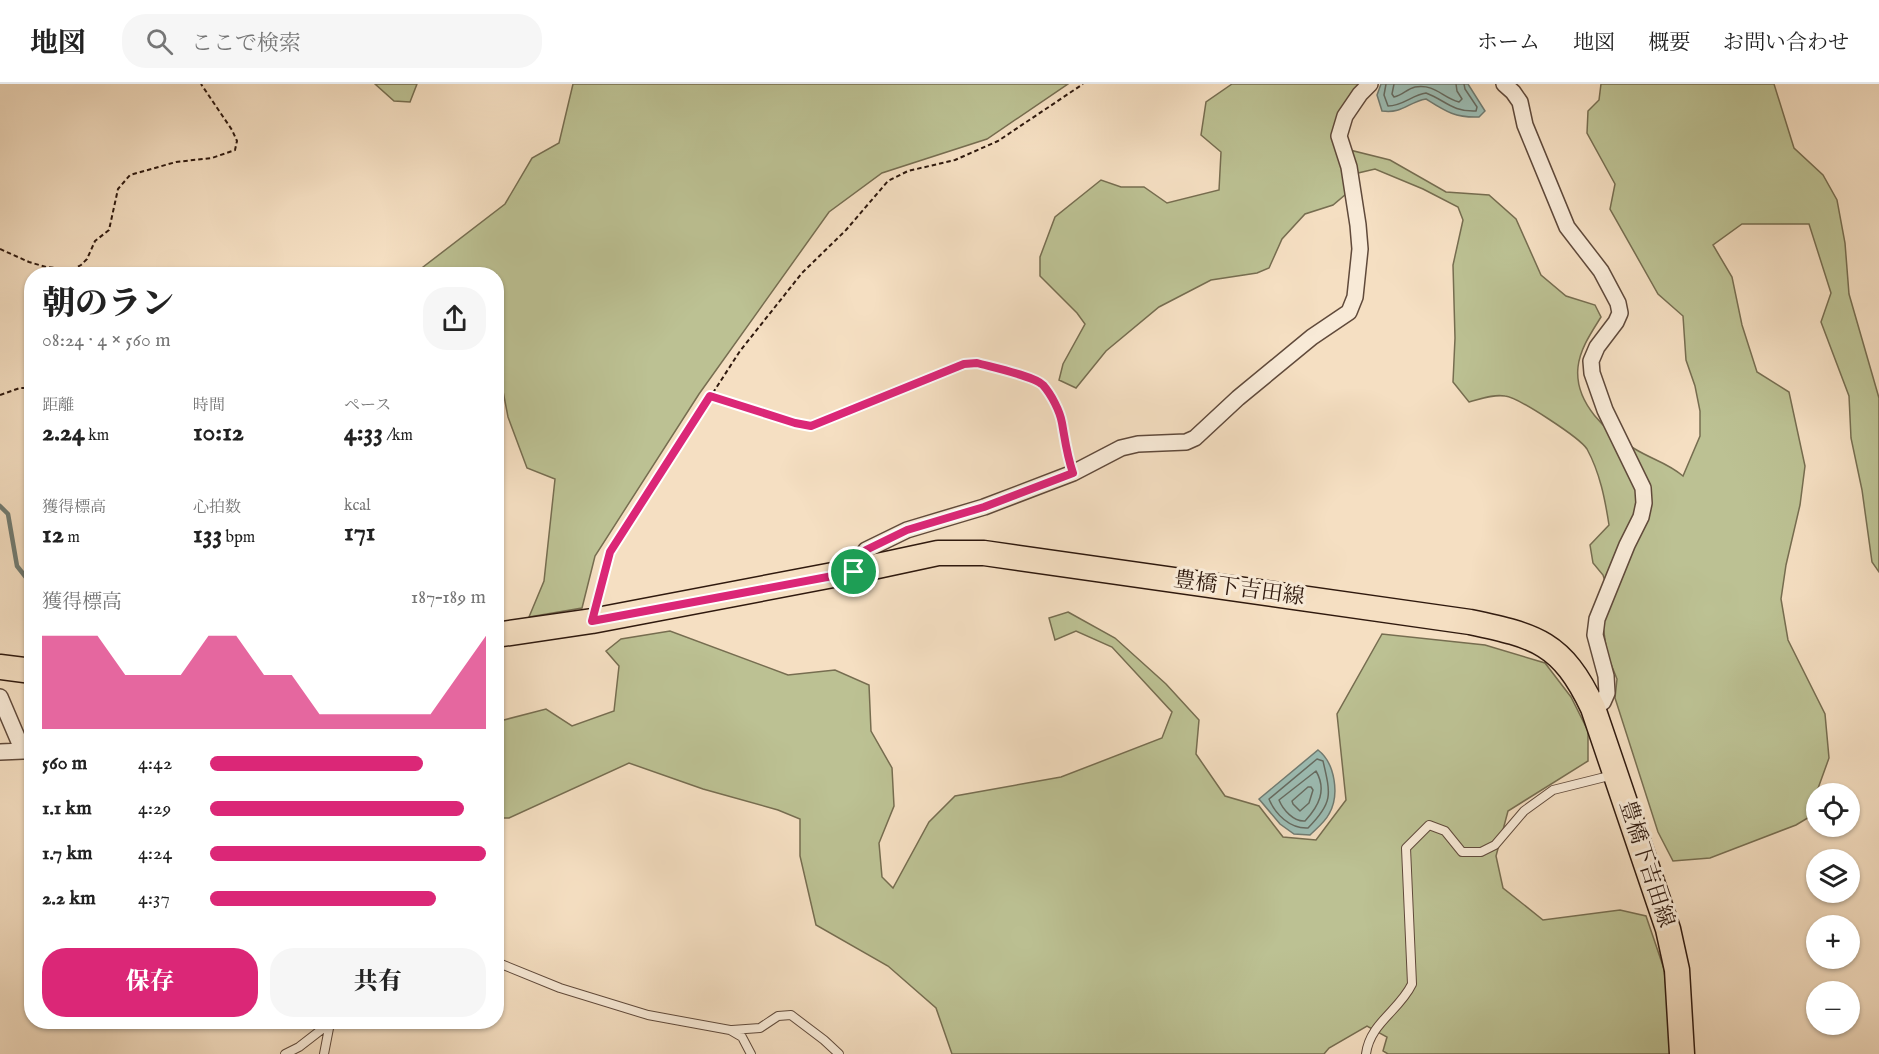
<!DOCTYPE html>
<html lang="ja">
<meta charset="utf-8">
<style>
:root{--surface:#fff;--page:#f6f6f6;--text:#222;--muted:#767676;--line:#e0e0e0;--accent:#db2777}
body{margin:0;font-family:"IM FELL English","Noto Serif JP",serif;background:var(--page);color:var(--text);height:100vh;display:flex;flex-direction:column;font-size:22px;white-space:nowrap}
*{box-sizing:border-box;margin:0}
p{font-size:20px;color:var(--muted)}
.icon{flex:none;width:33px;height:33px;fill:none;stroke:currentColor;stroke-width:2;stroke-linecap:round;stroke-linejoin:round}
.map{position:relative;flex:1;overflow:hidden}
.drawer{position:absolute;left:24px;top:183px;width:480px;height:762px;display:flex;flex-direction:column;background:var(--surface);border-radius:24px;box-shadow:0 2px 4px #0004}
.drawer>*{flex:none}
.buttons{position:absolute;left:1806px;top:699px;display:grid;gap:12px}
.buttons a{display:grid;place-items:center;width:54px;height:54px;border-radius:50%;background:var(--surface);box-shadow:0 2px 4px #0004;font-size:30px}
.pin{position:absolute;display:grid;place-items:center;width:51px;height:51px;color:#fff;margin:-26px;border:3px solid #fff;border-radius:50%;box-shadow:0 2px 6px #0007}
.round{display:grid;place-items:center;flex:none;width:63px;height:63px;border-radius:24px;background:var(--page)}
.headline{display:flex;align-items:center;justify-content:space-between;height:102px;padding:0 18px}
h1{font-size:33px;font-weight:800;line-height:45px}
.metrics{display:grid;grid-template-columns:repeat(3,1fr);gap:9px;height:102px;padding:6px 18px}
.metrics div{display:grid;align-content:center}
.metrics b{font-size:26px;font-weight:800}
.metrics small{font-size:16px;font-weight:400}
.metrics p{font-size:16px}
.chart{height:168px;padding:12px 18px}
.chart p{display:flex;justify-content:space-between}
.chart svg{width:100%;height:108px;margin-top:6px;fill:var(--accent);opacity:.7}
.cta{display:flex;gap:12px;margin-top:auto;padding:12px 18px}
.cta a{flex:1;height:69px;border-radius:24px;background:var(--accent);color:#fff;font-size:24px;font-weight:800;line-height:69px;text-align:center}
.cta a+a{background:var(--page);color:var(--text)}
ul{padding:0 18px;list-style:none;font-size:20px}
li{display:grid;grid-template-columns:96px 72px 1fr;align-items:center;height:45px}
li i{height:15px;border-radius:8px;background:var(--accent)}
header{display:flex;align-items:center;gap:36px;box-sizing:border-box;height:84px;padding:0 30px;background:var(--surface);border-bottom:2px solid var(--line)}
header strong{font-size:28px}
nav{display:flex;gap:33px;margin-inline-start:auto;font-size:21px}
.search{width:420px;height:54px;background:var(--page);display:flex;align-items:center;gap:15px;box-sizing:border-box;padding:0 21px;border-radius:24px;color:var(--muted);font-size:22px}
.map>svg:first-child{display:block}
.green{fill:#bcc193;stroke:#766d50;stroke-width:1.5}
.water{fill:#9cbdb4;stroke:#707b72;stroke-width:1.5}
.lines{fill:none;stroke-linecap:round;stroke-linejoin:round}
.shore{stroke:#666b61;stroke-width:1.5}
.stream{stroke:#707b72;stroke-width:4.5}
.service-casing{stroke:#604a3b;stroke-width:10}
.minor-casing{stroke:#604a3b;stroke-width:18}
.primary-casing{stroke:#2f190e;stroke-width:27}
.path{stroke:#2f190e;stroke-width:2;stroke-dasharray:4.5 3;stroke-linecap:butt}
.service{stroke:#f8ead7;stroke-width:8}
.minor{stroke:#f8ead7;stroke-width:15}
.primary{stroke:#f5dfc2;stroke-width:24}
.route-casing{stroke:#fff;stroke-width:12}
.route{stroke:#db2777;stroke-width:8}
.labels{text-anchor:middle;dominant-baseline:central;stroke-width:6;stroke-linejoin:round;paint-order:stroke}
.street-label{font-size:22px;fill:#2f190e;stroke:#f8ead7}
</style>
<header>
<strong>地図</strong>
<div class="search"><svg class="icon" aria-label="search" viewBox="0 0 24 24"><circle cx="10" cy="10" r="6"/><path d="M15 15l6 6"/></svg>ここで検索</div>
<nav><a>ホーム</a><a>地図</a><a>概要</a><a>お問い合わせ</a></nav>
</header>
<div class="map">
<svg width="1879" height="970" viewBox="0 0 1879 970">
<rect width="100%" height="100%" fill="#f5dfc2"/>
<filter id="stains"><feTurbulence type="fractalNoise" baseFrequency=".00333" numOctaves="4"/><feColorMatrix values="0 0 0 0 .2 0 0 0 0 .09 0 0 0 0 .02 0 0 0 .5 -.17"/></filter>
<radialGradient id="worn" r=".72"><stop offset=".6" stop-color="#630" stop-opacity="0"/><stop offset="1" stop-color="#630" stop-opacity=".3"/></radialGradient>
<path class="green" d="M 375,0 L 417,0 L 410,18 L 394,17 Z
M 573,0 L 1068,0 L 987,55 L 882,89 L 829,128 L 699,310 L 595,472 L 582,524 L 529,533 L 544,497 L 555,395 L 527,384 L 508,333 L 497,276 L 496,190 L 414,190 L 505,120 L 532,74 L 559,59 Z
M 1232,0 L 1364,0 L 1337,41 L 1350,66 L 1390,76 L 1446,108 L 1489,111 L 1516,135 L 1541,191 L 1566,212 L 1595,221 L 1601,233 C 1591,249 1580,265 1578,283 C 1574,319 1607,349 1635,365 C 1651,375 1668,379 1683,392 L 1700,352 L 1700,327 L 1695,302 L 1686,276 L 1683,232 L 1658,210 L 1610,125 L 1615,100 L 1587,49 L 1588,27 L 1599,16 L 1601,0 L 1774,0 L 1794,64 L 1823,91 L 1837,116 L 1845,159 L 1849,210 L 1879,314 L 1879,488 L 1872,478 L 1862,406 L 1851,354 L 1849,312 L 1821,238 L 1831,209 L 1809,140 L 1742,140 L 1713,161 L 1732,193 L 1742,241 L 1757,288 L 1789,308 L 1805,382 L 1800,421 L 1786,481 L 1781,515 L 1788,556 L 1825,630 L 1829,674 L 1816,710 L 1816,729 L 1796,741 L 1710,774 L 1673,777 L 1658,748 L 1615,614 L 1617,595 L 1607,570 L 1603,541 L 1611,515 L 1603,491 L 1593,479 L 1590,461 L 1609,441 C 1605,415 1600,389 1587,365 C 1580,354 1518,313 1505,312 C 1493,310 1481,315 1469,318 L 1453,298 L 1455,254 L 1453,181 L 1463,136 L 1458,123 L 1423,105 L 1375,85 L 1354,90 L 1346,110 L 1333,121 L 1305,130 L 1282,155 L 1269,184 L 1257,189 L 1211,196 L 1159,223 L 1106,267 L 1076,304 L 1059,296 L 1063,280 L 1085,240 L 1077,229 L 1040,192 L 1040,173 L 1055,133 L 1101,96 L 1121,103 L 1144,103 L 1167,119 L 1219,106 L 1221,68 L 1201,51 L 1206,18 Z
M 1068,528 L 1115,554 L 1166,600 L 1199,636 L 1196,670 L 1225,712 L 1259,722 L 1283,753 L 1316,756 L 1346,716 L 1337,630 L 1382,550 L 1485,561 L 1545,579 L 1571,613 L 1588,647 L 1588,677 L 1508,727 L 1496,772 L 1503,804 L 1543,836 L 1620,826 L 1646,832 L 1664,885 L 1670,940 L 1670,970 L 1388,970 L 1383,967 L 1387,953 L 1367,942 L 1329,964 L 1324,970 L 952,970 L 936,924 L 888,882 L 816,841 L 800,772 L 800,735 L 778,726 L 703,705 L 629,679 L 509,734 L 497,734 L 496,638 L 546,625 L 572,642 L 614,627 L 619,582 L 606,567 L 621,555 L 670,547 L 788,591 L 835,586 L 869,601 L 871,647 L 892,684 L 894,722 L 879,759 L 882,793 L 893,804 L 929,738 L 955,712 L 1061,693 L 1162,654 L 1172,628 L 1112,563 L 1076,547 L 1055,556 L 1049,534 Z"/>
<path class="water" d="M 1381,0 L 1468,0 L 1485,27 L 1479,33 C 1455,34 1445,27 1426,15 C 1408,18 1403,30 1382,27 L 1377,11 Z
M 1318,666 C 1335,679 1340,711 1329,730 C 1325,738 1316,745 1310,751 L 1294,750 L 1280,740 L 1259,715 Z"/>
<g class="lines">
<path class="shore" d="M 1386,0 L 1384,11 L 1388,22 C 1403,22 1412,11 1426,9 C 1445,16 1452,28 1476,27 L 1477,23 L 1465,5 L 1464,0
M 1394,0 L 1392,10 L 1394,13 C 1403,11 1407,5 1415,3 C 1436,0 1441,13 1459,18 L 1462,15 L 1457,7 L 1456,0
M 1317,675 L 1323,677 C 1331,711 1333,719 1308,744 C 1290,745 1275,730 1269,715 Z
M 1316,687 C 1327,706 1319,722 1305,737 C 1294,738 1283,726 1279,716 Z
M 1308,703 L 1311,703 L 1313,706 L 1309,719 L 1300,727 L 1293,720 L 1292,717 Z"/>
<path class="stream" d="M 0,422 L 8,430 L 17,482 L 32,501"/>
<defs>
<path id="service" d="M 496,878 L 560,904 L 648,931 L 730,946 L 742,953 L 751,970
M 732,946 L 760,944 L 778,932 L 791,931 L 824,956 L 839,970
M 285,970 L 299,963 L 330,939
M 324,970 L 330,939
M 1366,970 C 1370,939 1399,927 1412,900 L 1406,764 L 1429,741 L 1445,747 L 1462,768 L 1481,768 L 1495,761 L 1524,727 L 1553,706 L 1613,691"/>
<path id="minor" d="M 1504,0 L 1513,8 L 1520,18 L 1525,41 L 1567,143 L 1601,187 L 1618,219 L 1620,229 L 1616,238 L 1597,263 L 1591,277 L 1592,289 L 1605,326 L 1643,404 L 1644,419 L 1641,433 L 1627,461 L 1597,535 L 1595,551 L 1606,592 L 1607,609 L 1603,618 L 1593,624
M 854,487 L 856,479 L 866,466 L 907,446 L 984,423 L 1073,389 L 1121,364 L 1138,360 L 1186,358 L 1195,354 L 1238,314 L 1312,253 L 1349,228 L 1355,213 L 1360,165 L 1358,141 L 1349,83 L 1339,52 L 1345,32 L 1360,10 L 1370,0
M 0,613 L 23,667 L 0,668"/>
<path id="primary" d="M 496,551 L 592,537 L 854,487 L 938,469 L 984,469 L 1470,538 C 1536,552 1562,558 1593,624 L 1668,845 L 1677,886 L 1682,970
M 0,583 L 32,587"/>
</defs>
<use href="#service" class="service-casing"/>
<use href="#minor" class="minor-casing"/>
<use href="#primary" class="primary-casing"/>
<path class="path" d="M 0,165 L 29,178 L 46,183 L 72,186 L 81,181 L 87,175 L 95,157 L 109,146 L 118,105 L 130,91 L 176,78 L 212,74 L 235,66 L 237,57 L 232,46 L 201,0
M 0,311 L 20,304 L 32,304
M 710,312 L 795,339 L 811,342 L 964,280 L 977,278 L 1023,292 L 1042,300 L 1055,320 L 1062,336 L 1068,375
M 597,517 L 610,468 L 740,267 L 802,189 L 846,146 L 888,97 L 908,87 L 955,76 L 998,57 L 1083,0"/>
<use href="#service" class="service"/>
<use href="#minor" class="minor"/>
<use href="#primary" class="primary"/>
</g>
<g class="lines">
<defs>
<path id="route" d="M 977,279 C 991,283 1034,292 1043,301 C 1051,310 1060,327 1062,339 C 1065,356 1067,372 1073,389 L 984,423 L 907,446 L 866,466 L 856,479 L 854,488 L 592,537 L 610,468 L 710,312 L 795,339 L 811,342 L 964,280 Z"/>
</defs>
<use href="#route" class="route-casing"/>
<use href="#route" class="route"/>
</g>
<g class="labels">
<g class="street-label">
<text transform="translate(1239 505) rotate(8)">豊橋下吉田線</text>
<text transform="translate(1646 780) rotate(72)">豊橋下吉田線</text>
</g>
</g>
<rect width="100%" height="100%" filter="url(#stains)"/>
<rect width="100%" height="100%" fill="url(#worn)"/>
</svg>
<div class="buttons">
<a><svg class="icon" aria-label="locate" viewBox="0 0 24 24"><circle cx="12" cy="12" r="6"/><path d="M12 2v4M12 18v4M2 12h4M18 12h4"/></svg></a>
<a><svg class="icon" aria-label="layers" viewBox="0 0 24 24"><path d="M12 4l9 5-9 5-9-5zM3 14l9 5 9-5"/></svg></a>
<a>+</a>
<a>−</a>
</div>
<div class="pin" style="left:854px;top:488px;background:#1e9e55"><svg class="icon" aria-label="arrive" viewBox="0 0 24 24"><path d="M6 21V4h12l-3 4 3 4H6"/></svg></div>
<section class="drawer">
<div class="headline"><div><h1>朝のラン</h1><p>08:24 · 4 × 560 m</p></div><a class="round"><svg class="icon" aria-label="share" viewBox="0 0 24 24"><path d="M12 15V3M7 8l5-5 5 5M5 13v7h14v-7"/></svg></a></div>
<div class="metrics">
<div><p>距離</p><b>2.24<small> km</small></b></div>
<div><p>時間</p><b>10:12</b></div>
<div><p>ペース</p><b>4:33<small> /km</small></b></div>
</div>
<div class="metrics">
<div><p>獲得標高</p><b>12<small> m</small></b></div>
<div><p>心拍数</p><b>133<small> bpm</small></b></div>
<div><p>kcal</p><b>171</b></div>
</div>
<div class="chart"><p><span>獲得標高</span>187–189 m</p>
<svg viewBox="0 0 160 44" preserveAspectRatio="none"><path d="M0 44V6L10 6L20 6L30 22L40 22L50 22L60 6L70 6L80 22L90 22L100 38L110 38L120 38L130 38L140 38L150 22L160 6V44z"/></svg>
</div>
<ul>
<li><b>560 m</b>4:42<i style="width:77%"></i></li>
<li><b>1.1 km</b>4:29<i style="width:92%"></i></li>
<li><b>1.7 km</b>4:24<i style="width:100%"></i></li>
<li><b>2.2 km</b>4:37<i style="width:82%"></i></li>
</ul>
<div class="cta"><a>保存</a><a>共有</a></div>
</section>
</div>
